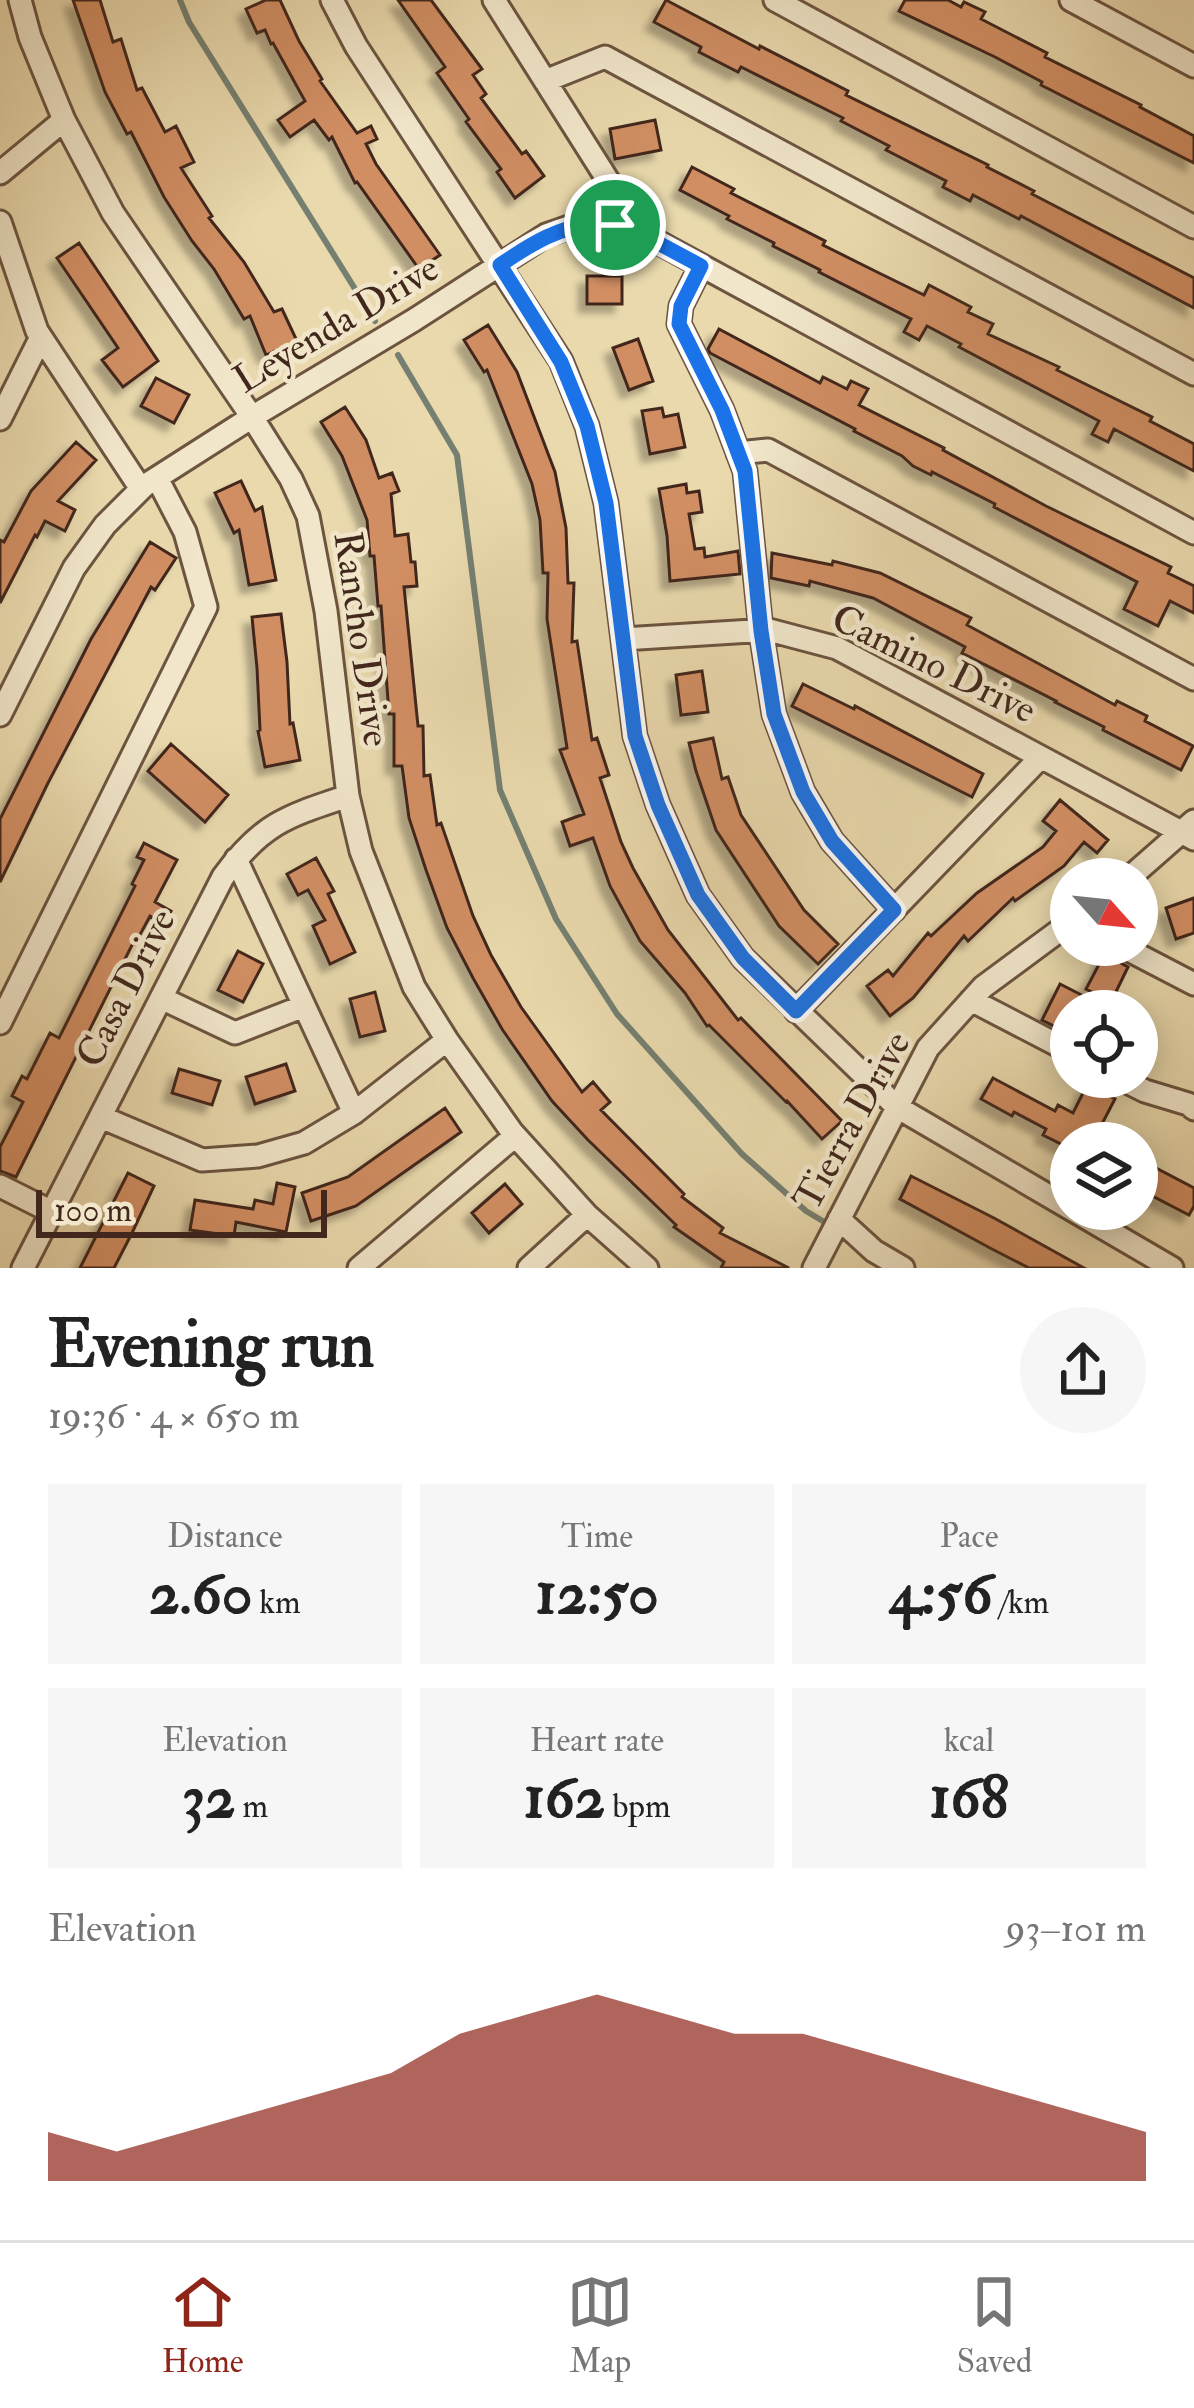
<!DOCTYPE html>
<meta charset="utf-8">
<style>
:root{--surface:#fff;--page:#f6f6f6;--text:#222;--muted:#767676;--line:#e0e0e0;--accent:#8f2418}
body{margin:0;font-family:"IM FELL Double Pica",serif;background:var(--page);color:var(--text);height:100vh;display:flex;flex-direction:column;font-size:45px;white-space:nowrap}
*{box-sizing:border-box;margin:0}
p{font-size:39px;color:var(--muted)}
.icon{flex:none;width:66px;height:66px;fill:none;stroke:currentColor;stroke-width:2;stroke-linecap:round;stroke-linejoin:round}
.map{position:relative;height:1268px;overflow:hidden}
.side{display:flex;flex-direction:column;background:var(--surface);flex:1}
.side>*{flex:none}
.needle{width:78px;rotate:117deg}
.fabs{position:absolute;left:1050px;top:858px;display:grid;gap:24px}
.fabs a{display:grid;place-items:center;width:108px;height:108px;border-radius:50%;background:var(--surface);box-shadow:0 6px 30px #0003;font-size:60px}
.scale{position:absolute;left:36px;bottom:30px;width:291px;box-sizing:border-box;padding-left:12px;border:6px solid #42281c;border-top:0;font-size:33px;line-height:42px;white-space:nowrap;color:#42281c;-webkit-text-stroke:9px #f1e6ca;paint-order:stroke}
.pin{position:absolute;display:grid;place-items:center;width:102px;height:102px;color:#fff;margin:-51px;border:6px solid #fff;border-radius:50%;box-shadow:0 3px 12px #0007}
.round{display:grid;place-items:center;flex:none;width:126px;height:126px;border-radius:63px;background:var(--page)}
.head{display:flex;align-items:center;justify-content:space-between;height:204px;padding:0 48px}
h1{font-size:66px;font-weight:700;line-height:90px}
.figures{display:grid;grid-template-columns:repeat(3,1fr);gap:18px;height:204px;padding:12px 48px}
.figures div{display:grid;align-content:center;border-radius:0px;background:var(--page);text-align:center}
.figures b{font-size:60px;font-weight:700}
.figures small{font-size:33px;font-weight:400}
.figures p{font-size:33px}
.chart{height:336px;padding:24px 48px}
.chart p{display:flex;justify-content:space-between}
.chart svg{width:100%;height:216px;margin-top:12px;fill:var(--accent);opacity:.7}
.menu{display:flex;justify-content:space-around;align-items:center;height:168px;border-top:3px solid var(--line);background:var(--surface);font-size:33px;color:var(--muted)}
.menu a{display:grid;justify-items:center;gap:6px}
.menu .selected{color:var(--accent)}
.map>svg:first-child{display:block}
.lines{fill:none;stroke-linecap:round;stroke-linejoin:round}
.stream{stroke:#758071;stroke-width:6}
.building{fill:#d18e64;stroke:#42281c;stroke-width:3;filter:url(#shadow)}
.minor-casing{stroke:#6c5440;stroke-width:27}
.minor{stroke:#f1e6ca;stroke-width:21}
.route-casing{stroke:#fff;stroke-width:24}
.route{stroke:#1a73e8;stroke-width:15}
.labels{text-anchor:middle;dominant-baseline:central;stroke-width:9;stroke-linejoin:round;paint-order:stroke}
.street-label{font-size:39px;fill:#42281c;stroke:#f1e6ca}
</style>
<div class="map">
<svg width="1194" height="1268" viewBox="0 0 1194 1268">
<defs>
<filter id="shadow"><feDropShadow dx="-8" dy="8" stdDeviation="3" flood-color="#0004"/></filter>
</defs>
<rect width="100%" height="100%" fill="#e9d9ad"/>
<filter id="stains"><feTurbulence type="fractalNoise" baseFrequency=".00167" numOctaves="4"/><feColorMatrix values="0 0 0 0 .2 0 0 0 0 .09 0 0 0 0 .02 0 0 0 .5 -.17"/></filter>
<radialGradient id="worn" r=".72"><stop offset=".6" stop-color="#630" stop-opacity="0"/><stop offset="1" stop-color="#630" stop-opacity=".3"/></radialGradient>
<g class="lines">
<path class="stream" d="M 180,0 L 189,22 L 375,321
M 398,355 L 457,455 L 500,790 L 556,919 L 617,1014 L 742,1154 L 806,1211 L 831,1226"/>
</g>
<path class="building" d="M 73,0 L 100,0 L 113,42 L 121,39 L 137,90 L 142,88 L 165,132 L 176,126 L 194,162 L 181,168 L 212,216 L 209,218 L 244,262 L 274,312 L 282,309 L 297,341 L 266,355 L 250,316 L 244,319 L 214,269 L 192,241 L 164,197 L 131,132 L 127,134 L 105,92 Z
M 266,0 L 280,0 L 299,41 L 322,79 L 320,81 L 357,133 L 371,126 L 377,139 L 366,144 L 376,164 L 440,255 L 419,269 L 357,182 L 355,183 L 332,137 L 329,140 L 314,120 L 290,137 L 278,120 L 305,101 L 273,43 L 271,44 L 265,30 L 257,33 L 246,9 Z
M 398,0 L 431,0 L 482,69 L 473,75 L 486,94 L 481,98 L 522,154 L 526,151 L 544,176 L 515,198 L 497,172 L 501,169 L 466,122 L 469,119 L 437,73 L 445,67 Z
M 666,0 L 759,49 L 760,46 L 848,91 L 846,95 L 988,165 L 987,167 L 1034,191 L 1032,194 L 1194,278 L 1194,308 L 1021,216 L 1019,219 L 973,195 L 970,201 L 943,187 L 946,181 L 886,150 L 889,146 L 841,121 L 843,118 L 741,67 L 738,72 L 699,52 L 701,47 L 654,22 Z
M 905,0 L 948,0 L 961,7 L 964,2 L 985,12 L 981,19 L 1047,53 L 1045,57 L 1141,105 L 1140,107 L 1194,136 L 1194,163 L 1041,85 L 1042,82 L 995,57 L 899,11 Z
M 655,120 L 661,150 L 615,159 L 610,129 Z
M 692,167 L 734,189 L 731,193 L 825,241 L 823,245 L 877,272 L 924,295 L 929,285 L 971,307 L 968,312 L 993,324 L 988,334 L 1059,367 L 1057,370 L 1152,417 L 1150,421 L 1194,444 L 1194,471 L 1114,429 L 1108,442 L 1092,434 L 1099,421 L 959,347 L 961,344 L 927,326 L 919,340 L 904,332 L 911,319 L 819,272 L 820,270 L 773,246 L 774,243 L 727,219 L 729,216 L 680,190 Z
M 79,243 L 158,361 L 123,387 L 102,360 L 118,348 L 57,258 Z
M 587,276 L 622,276 L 622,304 L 587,304 Z
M 488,325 L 517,372 L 555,472 L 566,528 L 568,583 L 574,583 L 572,642 L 577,641 L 592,740 L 597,738 L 609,775 L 600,778 L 621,842 L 633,868 L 668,930 L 738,1020 L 741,1018 L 842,1121 L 822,1139 L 787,1101 L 786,1102 L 709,1025 L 707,1026 L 685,993 L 640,941 L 610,886 L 593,838 L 570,846 L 562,822 L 584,814 L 560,750 L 567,748 L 547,619 L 548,573 L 543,573 L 540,520 L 532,484 L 487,370 L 484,372 L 464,340 Z
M 719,329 L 820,383 L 823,377 L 847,389 L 851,381 L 868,389 L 859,405 L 944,448 L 943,450 L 1046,506 L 1171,567 L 1168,573 L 1194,586 L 1194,613 L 1170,601 L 1158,626 L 1124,609 L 1137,582 L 994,507 L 995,504 L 932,472 L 931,475 L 913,466 L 902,456 L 854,431 L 855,429 L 710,353 L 708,349 Z
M 638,339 L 653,381 L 629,390 L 613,348 Z
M 156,378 L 189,395 L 174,423 L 141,406 Z
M 345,407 L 366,440 L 379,478 L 392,473 L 399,491 L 391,494 L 395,536 L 408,534 L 411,562 L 415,562 L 417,586 L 404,587 L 418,726 L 423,726 L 424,776 L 430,775 L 437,825 L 441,823 L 473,916 L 491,955 L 521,1007 L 582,1092 L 593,1082 L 610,1102 L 601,1110 L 684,1194 L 682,1197 L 723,1228 L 720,1233 L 789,1268 L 721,1268 L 724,1262 L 674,1227 L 676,1225 L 588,1140 L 552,1101 L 502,1029 L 473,978 L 447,928 L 426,870 L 409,818 L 402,766 L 394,766 L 394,714 L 389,714 L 381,606 L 378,606 L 374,556 L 370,556 L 367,520 L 342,456 L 321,422 Z
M 662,408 L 664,417 L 678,414 L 685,447 L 650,454 L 642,411 Z
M 76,442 L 96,460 L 58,501 L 75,510 L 65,531 L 45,521 L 37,537 L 35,535 L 0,603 L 0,540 L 4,542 L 31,491 Z
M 241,481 L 255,511 L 262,507 L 276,580 L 249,585 L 239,530 L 234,533 L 215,493 Z
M 686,484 L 687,493 L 699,491 L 702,512 L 689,514 L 695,549 L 704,548 L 705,557 L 738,551 L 740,574 L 670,581 L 667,536 L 659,489 Z
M 150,542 L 176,558 L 155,590 L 151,587 L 48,783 L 0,882 L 0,819 L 91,639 Z
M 772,553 L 832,565 L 833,561 L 880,573 L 971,618 L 967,625 L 1115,705 L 1117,701 L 1147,716 L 1145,721 L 1193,746 L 1181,770 L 1103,730 L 1104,727 L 1055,702 L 1056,701 L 962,653 L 965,647 L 873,598 L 810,581 L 809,586 L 771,578 Z
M 281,614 L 287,662 L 290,724 L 293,723 L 300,760 L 265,767 L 258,731 L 260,730 L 257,668 L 252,617 Z
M 702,671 L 708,712 L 681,715 L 676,675 Z
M 803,684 L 854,709 L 855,706 L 983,774 L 972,797 L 792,706 Z
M 713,738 L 722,779 L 728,777 L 741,815 L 804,910 L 838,944 L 818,964 L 779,926 L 716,830 L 696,771 L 689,743 Z
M 171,744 L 228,795 L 205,822 L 148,771 Z
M 1060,800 L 1108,840 L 1097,853 L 1084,842 L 1064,866 L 1015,901 L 1013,898 L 968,941 L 964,936 L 913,998 L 890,1016 L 867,986 L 888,970 L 893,976 L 928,933 L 931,936 L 977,893 L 1043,847 L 1056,831 L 1043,821 Z
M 144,843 L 177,860 L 155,902 L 171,911 L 164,924 L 150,916 L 135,944 L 133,943 L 16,1177 L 0,1171 L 0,1147 L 23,1102 L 12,1096 L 22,1076 L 27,1079 L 50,1033 L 59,1038 L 135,886 L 132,884 L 144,860 L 137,857 Z
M 316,858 L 334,891 L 328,894 L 355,952 L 330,964 L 313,926 L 325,920 L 308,890 L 298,895 L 287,874 Z
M 1194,898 L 1194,933 L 1176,939 L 1166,908 Z
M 238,951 L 263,964 L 243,1002 L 218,990 Z
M 1106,951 L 1112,958 L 1128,967 L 1111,1002 L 1086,989 Z
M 1060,984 L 1113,1011 L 1071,1011 L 1071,1022 L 1066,1032 L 1042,1020 Z
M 375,992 L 385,1031 L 360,1037 L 350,999 Z
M 286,1064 L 295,1091 L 255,1104 L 246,1077 Z
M 179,1069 L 220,1081 L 212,1105 L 172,1093 Z
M 993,1078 L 1055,1111 L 1058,1105 L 1073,1113 L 1087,1085 L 1115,1099 L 1092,1143 L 1071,1143 L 1071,1149 L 1043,1135 L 1046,1129 L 1014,1112 L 1012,1116 L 981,1099 Z
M 445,1108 L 461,1132 L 356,1206 L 311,1221 L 302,1193 L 348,1177 Z
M 1137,1158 L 1194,1188 L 1194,1206 L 1189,1215 L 1137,1188 Z
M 128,1173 L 154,1186 L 132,1233 L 114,1268 L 80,1268 Z
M 911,1176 L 994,1218 L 1084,1268 L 1029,1268 L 990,1248 L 900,1199 Z
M 277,1183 L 295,1187 L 286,1232 L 236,1222 L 234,1236 L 190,1230 L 195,1200 L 253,1209 L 255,1200 L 273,1204 Z
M 505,1184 L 522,1204 L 489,1233 L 472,1213 Z"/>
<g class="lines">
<defs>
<path id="minor" d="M 20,0 L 30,37 L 64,120 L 113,213 L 252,417 L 291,479 L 308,516 L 326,611 L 348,796 L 361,851 L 414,987 L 447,1040 L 512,1132 L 587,1215 L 647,1268
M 332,0 L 356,46 L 561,361 L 587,426 L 606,503 L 635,736 L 658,805 L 698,895 L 743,958 L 897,1107 L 1071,1209
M 494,0 L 609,182 L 615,225
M 775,0 L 1194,227
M 1071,0 L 1194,66
M 545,81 L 605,57 L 1194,374
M 0,173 L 64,120
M 0,222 L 37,331 L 141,489
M 701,266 L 681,306 L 679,324 L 722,410 L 745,471 L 761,631 L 774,714 L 803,792 L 832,841 L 894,910
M 0,419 L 41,337
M 738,453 L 768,450 L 1194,679
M 623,639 L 769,630 L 837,648 L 1194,839
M 0,715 L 74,568 L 105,525 L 144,486 L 252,417 L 414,320 L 546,235 L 572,226 L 599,222 L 634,229 L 1194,533
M 236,859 L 354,1113
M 1128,879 L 1194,821
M 1119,945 L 1194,984
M 161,998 L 235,1033 L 304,1006
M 971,1000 L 1071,1052
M 796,1011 L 1041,757
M 0,1023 L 206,607 L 185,532 L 157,478
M 1117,1077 L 1145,1091 L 1188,1104 L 1194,1109
M 101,1117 L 202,1160 L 258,1156 L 304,1143 L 354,1113 L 447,1040
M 0,1186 L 52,1212
M 1071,1209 L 1172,1268
M 839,1219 L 874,1251 L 903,1268
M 23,1268 L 223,877 C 262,823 288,816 348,796
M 359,1268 L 515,1136
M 529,1268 L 587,1215
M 814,1268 L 928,1048 L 983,987 L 1071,922"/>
</defs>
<use href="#minor" class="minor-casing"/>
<use href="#minor" class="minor"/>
</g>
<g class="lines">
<defs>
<path id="route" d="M 598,222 L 634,230 L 701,266 L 681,306 L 679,324 L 722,410 L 745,471 L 761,631 L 774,714 L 803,792 L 832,841 L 894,910 L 796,1011 L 743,958 L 698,895 L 658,805 L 635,736 L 606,503 L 587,426 L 561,362 L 500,265 C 534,242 557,228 598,222 Z"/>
</defs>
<use href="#route" class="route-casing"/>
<use href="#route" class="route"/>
</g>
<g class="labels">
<g class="street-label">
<text transform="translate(336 324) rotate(-31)">Leyenda Drive</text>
<text transform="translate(362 639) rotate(82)">Rancho Drive</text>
<text transform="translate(934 664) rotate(26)">Camino Drive</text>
<text transform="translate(126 988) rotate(-63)">Casa Drive</text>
<text transform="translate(852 1121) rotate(-61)">Tierra Drive</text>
</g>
</g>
<rect width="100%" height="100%" filter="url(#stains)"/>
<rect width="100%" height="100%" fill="url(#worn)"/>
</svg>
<div class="fabs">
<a><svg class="needle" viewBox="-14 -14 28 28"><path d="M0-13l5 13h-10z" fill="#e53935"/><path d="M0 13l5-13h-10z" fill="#767676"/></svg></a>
<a><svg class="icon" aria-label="locate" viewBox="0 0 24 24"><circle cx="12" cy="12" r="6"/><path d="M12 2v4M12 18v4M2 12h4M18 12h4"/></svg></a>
<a><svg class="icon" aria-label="layers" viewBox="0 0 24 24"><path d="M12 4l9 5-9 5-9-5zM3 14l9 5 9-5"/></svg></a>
</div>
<div class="scale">100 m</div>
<div class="pin" style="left:615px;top:225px;background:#1e9e55"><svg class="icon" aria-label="arrive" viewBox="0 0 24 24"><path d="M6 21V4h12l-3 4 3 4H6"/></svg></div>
</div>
<section class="side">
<div class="head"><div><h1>Evening run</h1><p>19:36 · 4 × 650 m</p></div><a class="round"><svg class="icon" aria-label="share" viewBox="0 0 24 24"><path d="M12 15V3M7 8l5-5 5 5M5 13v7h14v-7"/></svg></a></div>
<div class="figures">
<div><p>Distance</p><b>2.60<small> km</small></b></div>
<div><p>Time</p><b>12:50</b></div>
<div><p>Pace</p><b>4:56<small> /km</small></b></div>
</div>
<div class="figures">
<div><p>Elevation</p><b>32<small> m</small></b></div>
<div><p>Heart rate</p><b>162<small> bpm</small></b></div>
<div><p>kcal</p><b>168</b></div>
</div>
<div class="chart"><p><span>Elevation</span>93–101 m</p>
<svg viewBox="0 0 160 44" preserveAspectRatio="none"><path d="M0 44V34L10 38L20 34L30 30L40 26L50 22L60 14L70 10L80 6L90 10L100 14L110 14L120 18L130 22L140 26L150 30L160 34V44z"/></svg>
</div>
</section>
<nav class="menu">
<a class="selected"><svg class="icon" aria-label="home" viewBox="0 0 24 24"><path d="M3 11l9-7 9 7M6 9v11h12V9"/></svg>Home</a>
<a><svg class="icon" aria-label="map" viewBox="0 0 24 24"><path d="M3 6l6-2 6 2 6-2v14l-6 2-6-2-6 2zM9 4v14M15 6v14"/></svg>Map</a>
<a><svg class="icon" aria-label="saved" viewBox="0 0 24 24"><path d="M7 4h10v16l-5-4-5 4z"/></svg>Saved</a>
</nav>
